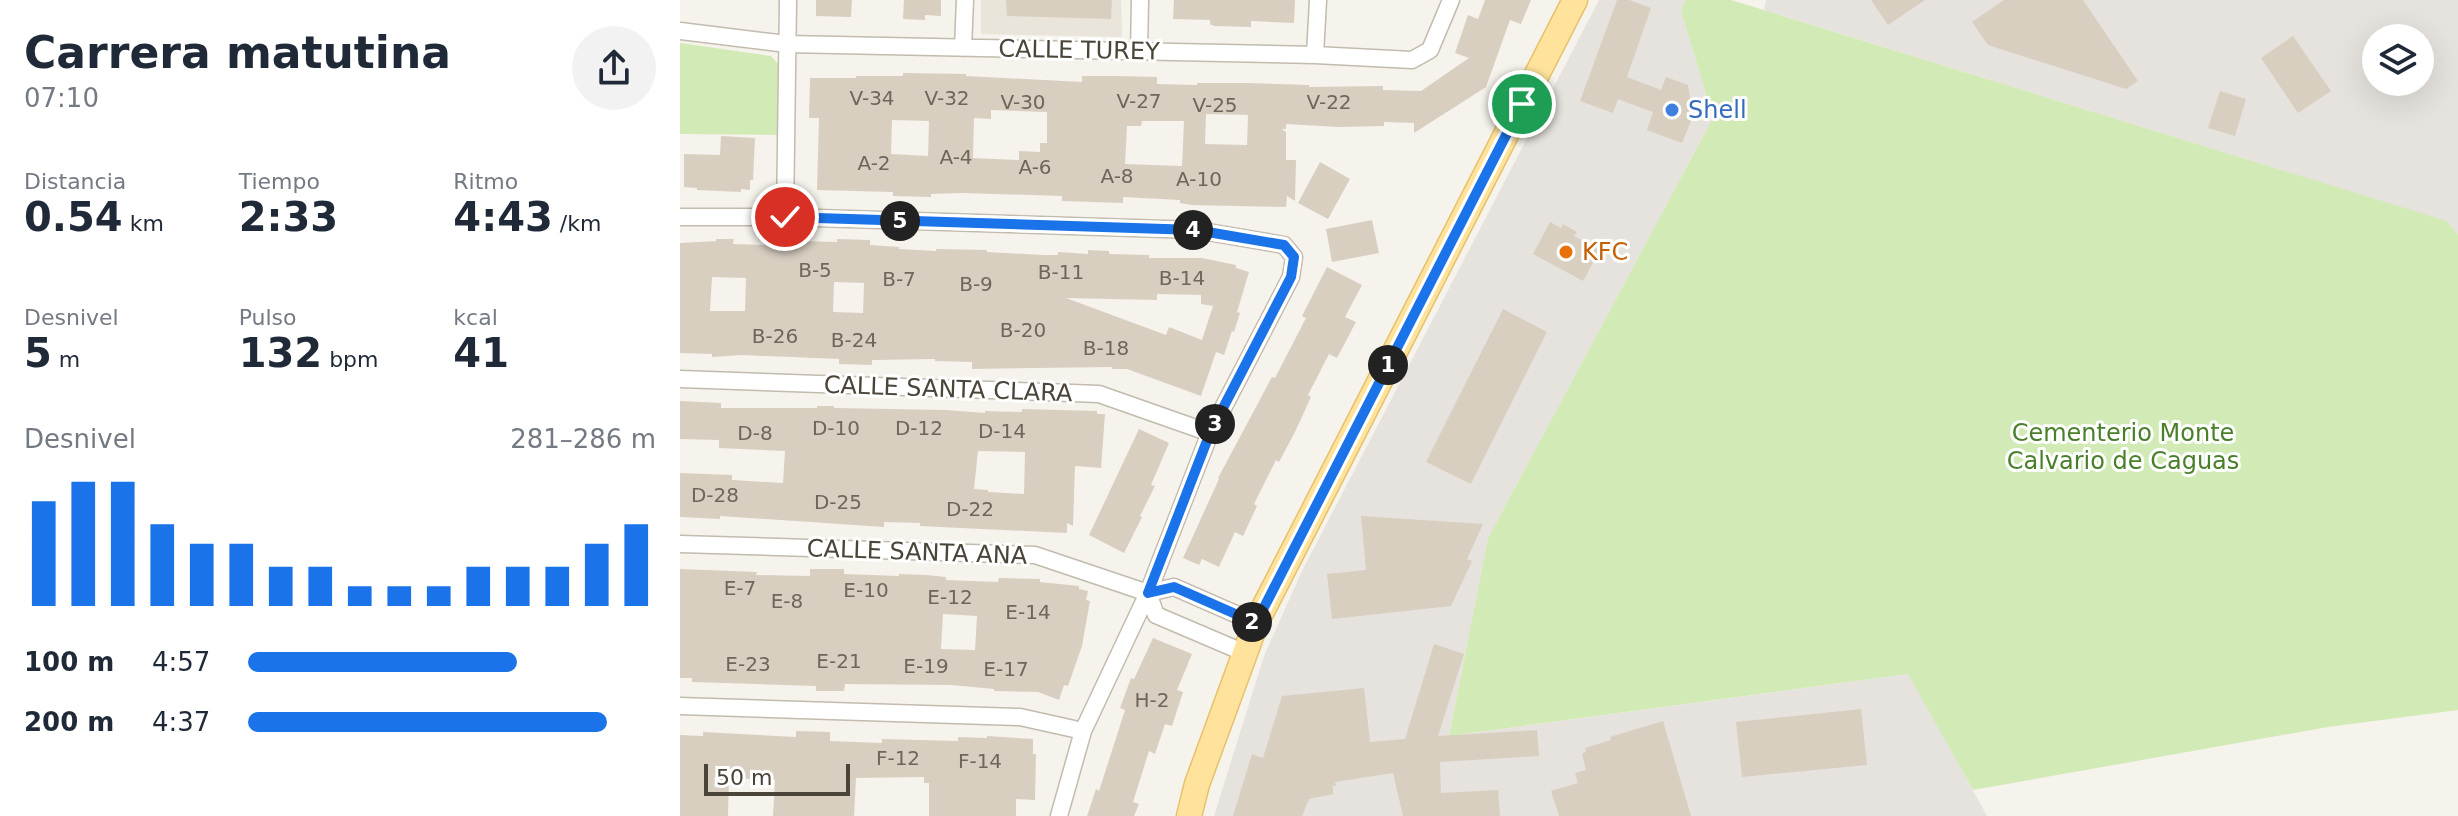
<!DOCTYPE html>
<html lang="es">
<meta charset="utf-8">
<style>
:root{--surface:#fff;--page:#f2f2f3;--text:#1f2937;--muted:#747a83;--accent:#1a73e8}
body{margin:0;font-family:"DejaVu Sans",sans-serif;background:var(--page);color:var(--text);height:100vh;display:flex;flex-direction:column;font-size:30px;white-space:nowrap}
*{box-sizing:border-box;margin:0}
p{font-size:26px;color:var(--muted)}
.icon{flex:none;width:44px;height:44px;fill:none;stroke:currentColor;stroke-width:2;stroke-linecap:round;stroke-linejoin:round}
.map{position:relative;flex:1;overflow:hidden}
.drawer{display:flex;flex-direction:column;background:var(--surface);width:680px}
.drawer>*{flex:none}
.buttons{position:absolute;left:1682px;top:24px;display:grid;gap:16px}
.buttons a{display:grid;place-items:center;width:72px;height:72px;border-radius:50%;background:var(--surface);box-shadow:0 8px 32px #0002;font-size:40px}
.scale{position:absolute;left:24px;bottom:20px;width:146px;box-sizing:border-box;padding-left:8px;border:4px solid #4b4439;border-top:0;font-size:22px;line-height:28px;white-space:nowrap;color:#4b4439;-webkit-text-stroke:6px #fff;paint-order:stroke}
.pin{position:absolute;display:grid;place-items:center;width:68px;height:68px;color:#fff;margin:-34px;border:4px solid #fff;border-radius:50%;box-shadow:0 2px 8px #0007}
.km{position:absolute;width:40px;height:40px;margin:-20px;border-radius:50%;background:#222;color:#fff;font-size:22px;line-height:40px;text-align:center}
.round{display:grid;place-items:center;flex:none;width:84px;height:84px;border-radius:42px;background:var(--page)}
.summary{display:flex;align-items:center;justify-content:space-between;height:136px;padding:0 24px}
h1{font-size:44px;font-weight:700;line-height:60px}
.stats{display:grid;grid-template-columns:repeat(3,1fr);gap:12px;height:136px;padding:8px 24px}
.stats div{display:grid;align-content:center}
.stats b{font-size:40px;font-weight:700}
.stats small{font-size:22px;font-weight:400}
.stats p{font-size:22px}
.chart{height:224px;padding:16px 24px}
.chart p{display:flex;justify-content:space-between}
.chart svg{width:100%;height:144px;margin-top:8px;stroke:var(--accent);stroke-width:6}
ul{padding:0 24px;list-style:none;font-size:26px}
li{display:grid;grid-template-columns:128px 96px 1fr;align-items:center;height:60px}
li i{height:20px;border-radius:10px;background:var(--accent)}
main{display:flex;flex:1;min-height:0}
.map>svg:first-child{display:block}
.residential{fill:#eae5da}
.industrial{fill:#e6e2dd;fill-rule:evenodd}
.green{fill:#d2eab5}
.building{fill:#d8cfc1;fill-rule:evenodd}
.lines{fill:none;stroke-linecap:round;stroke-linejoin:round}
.minor-casing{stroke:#c2bbae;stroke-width:19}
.primary-casing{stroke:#e6c16a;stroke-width:27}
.minor{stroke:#fff;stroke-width:16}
.primary{stroke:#ffe39c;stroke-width:24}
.route-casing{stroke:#fff;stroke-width:16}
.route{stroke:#1a73e8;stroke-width:10}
.shop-dot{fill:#3f7fe0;stroke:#fff;stroke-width:3}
.food-dot{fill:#e8710a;stroke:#fff;stroke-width:3}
.labels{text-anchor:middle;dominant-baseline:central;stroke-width:6;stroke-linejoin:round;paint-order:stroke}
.number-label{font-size:20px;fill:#6e675b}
.street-label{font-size:24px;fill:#4b4439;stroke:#fff}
.shop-label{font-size:24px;fill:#366cbe;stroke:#fff;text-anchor:start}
.food-label{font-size:24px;fill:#c56008;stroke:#fff;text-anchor:start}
.park-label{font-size:24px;fill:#4a7f2a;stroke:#fff}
</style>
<main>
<section class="drawer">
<div class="summary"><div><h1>Carrera matutina</h1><p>07:10</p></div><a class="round"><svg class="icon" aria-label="share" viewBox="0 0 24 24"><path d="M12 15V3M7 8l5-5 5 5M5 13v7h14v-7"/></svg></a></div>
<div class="stats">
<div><p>Distancia</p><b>0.54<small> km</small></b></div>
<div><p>Tiempo</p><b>2:33</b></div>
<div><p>Ritmo</p><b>4:43<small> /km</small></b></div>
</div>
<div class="stats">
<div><p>Desnivel</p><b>5<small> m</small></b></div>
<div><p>Pulso</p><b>132<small> bpm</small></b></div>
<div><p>kcal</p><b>41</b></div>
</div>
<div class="chart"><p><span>Desnivel</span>281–286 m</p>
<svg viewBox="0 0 160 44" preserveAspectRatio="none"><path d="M5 44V12M15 44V6M25 44V6M35 44V19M45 44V25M55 44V25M65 44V32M75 44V32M85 44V38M95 44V38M105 44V38M115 44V32M125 44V32M135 44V32M145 44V25M155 44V19"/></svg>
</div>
<ul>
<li><b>100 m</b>4:57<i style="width:66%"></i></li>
<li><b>200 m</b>4:37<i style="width:88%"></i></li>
</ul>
</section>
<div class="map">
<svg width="1778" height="816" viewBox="0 0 1778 816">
<rect width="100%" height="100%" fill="#f6f3ec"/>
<path class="residential" d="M 301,0 L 441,0 L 442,37 L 301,34 Z"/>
<path class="industrial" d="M 919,0 L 1006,0 L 1001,10 L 1033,118 L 808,538 L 769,736 L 1229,674 L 1307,816 L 534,816 L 584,656 L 622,571 Z
M 1086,0 L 1778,0 L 1778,235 L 1766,221 L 1084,10 ZM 1696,38 L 1740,38 L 1740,82 L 1696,82 Z"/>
<path class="green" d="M 1006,0 L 1051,0 L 1767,221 L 1778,235 L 1778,710 L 1648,727 L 1293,790 L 1228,674 L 769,736 L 808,538 L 1033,118 L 1001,10 Z
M 0,43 L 91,56 L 98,64 L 97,135 L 0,134 Z"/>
<path class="building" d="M 136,0 L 172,0 L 171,17 L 136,16 Z
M 224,0 L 261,0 L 261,16 L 245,15 L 245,20 L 223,19 Z
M 326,0 L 432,0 L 431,19 L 327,16 Z
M 494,0 L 615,0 L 614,23 L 571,21 L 571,27 L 534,26 L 530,24 L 530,20 L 493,19 Z
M 805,0 L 851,0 L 841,24 L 830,20 L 806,87 L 734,133 L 734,123 L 704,122 L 704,126 L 659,127 L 606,124 L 606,129 L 602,129 L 606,132 L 606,160 L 616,160 L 615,201 L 607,196 L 606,207 L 511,205 L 500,203 L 500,200 L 443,197 L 443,203 L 382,201 L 382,196 L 282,193 L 251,194 L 251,197 L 213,196 L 213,192 L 137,190 L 139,118 L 129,118 L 130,78 L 176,78 L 176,76 L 223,76 L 223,73 L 286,74 L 286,76 L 402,82 L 402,76 L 438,76 L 477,77 L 477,84 L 517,85 L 517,83 L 567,83 L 629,85 L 629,87 L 703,86 L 703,90 L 741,91 L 789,58 L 775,53 L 788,15 L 798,19 ZM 311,110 L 367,112 L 367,143 L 360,143 L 360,152 L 339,151 L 339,160 L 293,158 L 294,118 L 311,119 ZM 526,114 L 568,115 L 567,145 L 525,144 ZM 212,120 L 249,121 L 248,156 L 211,154 ZM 462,121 L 504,121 L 502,166 L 445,164 L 447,126 L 461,126 Z
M 937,0 L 949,0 L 971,8 L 947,77 L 981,90 L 986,77 L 1008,85 L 1013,116 L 1002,143 L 967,130 L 973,112 L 938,99 L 933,113 L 900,101 Z
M 1191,0 L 1245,0 L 1208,25 Z
M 1324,0 L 1403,0 L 1458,81 L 1446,89 L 1308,45 L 1292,22 Z
M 1613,36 L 1651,91 L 1618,113 L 1581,58 Z
M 1540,91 L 1566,99 L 1555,136 L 1528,128 Z
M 41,136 L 75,138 L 73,180 L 70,180 L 70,190 L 61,189 L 61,192 L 17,190 L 17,188 L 4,187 L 4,154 L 40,155 Z
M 640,162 L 670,179 L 648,219 L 618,203 Z
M 692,220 L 699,253 L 652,262 L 646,229 Z
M 870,222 L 881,228 L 883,224 L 897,232 L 894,236 L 920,250 L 903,281 L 853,254 Z
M 36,239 L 54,239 L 53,244 L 116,246 L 116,241 L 157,242 L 157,239 L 190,240 L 190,245 L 219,247 L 219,249 L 256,251 L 256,249 L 307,250 L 307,252 L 364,255 L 378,255 L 378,252 L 408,254 L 408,250 L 429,251 L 429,254 L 469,255 L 469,258 L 522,258 L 556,265 L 556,268 L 569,272 L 557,312 L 560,313 L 554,332 L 552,331 L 544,355 L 536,352 L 521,396 L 447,369 L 432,369 L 432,367 L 292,369 L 292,362 L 255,361 L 255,359 L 192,360 L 192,365 L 159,364 L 159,359 L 61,355 L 32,357 L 32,354 L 0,353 L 0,243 L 36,241 ZM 32,277 L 66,278 L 65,311 L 30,311 ZM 154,282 L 184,283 L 183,313 L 153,312 ZM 477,294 L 521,295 L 521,304 L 533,306 L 522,340 L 489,327 L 486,335 L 386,298 L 477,300 Z
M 647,267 L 682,285 L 665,317 L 676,322 L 657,358 L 649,354 L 628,395 L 631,397 L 615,432 L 599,462 L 596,460 L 574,504 L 577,506 L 563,536 L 555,532 L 539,567 L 522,559 L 519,565 L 503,558 L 539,479 L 538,478 L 592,377 L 595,378 L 626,318 L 622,316 Z
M 823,309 L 867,332 L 791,484 L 746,462 Z
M 0,401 L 41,403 L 41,408 L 137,408 L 137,406 L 154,406 L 154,408 L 266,410 L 305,413 L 305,411 L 342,412 L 342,409 L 417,411 L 417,414 L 425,414 L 421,468 L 395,466 L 393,526 L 387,523 L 387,533 L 240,526 L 240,523 L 204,522 L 204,527 L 40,516 L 40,519 L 0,517 L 0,473 L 52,475 L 52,480 L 103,483 L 105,451 L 39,448 L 39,440 L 0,439 ZM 298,451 L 345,452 L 344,494 L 308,492 L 308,490 L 294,489 Z
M 459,429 L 489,443 L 471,485 L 475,486 L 460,516 L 462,517 L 444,553 L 409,535 Z
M 681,516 L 803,524 L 787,559 L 792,561 L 771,606 L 652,619 L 647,574 L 686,570 Z
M 0,569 L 77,572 L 76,575 L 130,576 L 130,569 L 164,569 L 164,574 L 219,576 L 219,574 L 247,575 L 266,577 L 266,580 L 318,582 L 319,578 L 360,579 L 360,582 L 399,586 L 399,589 L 408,591 L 406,600 L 410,601 L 402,646 L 388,686 L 384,685 L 379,700 L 358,692 L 314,691 L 314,689 L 271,685 L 165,684 L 164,691 L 136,691 L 136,686 L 12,682 L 12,678 L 0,678 ZM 263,614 L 297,616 L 295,650 L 261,649 Z
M 473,638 L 512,654 L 497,690 L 503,692 L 492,726 L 485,724 L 475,754 L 469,751 L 453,802 L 459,804 L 454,816 L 407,816 L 416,789 L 419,791 L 445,710 L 440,708 L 451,678 L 454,679 Z
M 754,644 L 784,654 L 758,736 L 857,730 L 859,756 L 760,762 L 761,793 L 818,790 L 820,816 L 723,816 L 713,773 L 655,782 L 656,786 L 653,786 L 653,794 L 629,799 L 622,816 L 553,816 L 572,754 L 583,758 L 602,696 L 684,688 L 690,742 L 725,739 Z
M 1181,709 L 1187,765 L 1062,777 L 1056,722 Z
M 983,721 L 1011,816 L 879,816 L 871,791 L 898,783 L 895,773 L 906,770 L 902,754 L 906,752 L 905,748 L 931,740 L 930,737 Z
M 116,731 L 150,732 L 150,741 L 202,743 L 202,739 L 278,741 L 278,737 L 307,738 L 307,736 L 353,739 L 353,754 L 356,754 L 355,800 L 336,799 L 336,816 L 249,816 L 249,783 L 244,783 L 244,777 L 176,778 L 174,816 L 93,816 L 95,780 L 49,778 L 48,816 L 0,816 L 0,735 L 23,736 L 23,732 L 116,737 Z"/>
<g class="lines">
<defs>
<path id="minor" d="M 0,31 L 107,44 L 635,55 L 732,60 L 750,50 L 771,0
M 283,48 L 285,0
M 459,51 L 460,0
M 635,55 L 638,0
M 0,217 L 105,217 L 516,230 L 604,245 L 614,257 L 611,277 L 530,433 L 468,593 L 403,731 L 379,816
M 105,217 L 108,0
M 0,379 L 419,394 L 530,433
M 0,544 L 355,555 L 468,593 L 494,587 L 576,623
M 468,593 L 476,615 L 565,653
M 0,706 L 340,717 L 403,731"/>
<path id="primary" d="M 509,816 L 517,784 L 576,623 L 895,0"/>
</defs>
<use href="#minor" class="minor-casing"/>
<use href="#primary" class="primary-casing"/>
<use href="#minor" class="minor"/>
<use href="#primary" class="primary"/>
</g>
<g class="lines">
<defs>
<path id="route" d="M 105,217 L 516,230 L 604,245 L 614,257 L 611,277 L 530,433 L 468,593 L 494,587 L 576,623 L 842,104"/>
</defs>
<use href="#route" class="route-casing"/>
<use href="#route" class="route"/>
</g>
<circle class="shop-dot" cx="992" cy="110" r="8"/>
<circle class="food-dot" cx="886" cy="252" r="8"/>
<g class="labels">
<g class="number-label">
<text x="192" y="98">V-34</text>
<text x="267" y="98">V-32</text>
<text x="459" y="101">V-27</text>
<text x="343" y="102">V-30</text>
<text x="649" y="102">V-22</text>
<text x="535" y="105">V-25</text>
<text x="276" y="157">A-4</text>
<text x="194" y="163">A-2</text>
<text x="355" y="167">A-6</text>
<text x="437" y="176">A-8</text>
<text x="519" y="179">A-10</text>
<text x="135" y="270">B-5</text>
<text x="381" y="272">B-11</text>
<text x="502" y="278">B-14</text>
<text x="219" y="279">B-7</text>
<text x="296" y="284">B-9</text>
<text x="343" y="330">B-20</text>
<text x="95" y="336">B-26</text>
<text x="174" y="340">B-24</text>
<text x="426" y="348">B-18</text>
<text x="156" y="428">D-10</text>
<text x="239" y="428">D-12</text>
<text x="322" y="431">D-14</text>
<text x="75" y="433">D-8</text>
<text x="35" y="495">D-28</text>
<text x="158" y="502">D-25</text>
<text x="290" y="509">D-22</text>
<text x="60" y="588">E-7</text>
<text x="186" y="590">E-10</text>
<text x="270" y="597">E-12</text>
<text x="107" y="601">E-8</text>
<text x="348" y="612">E-14</text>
<text x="159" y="661">E-21</text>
<text x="68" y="664">E-23</text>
<text x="246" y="666">E-19</text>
<text x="326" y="669">E-17</text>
<text x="472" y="700">H-2</text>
<text x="218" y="758">F-12</text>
<text x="300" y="761">F-14</text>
</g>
<g class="street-label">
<text transform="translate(399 50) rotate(1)">CALLE TUREY</text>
<text transform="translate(268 389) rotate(2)">CALLE SANTA CLARA</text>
<text transform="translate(237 552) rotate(2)">CALLE SANTA ANA</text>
</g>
<g class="shop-label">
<text x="1008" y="110">Shell</text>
</g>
<g class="food-label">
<text x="902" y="252">KFC</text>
</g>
<g class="park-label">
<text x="1443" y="433">Cementerio Monte<tspan x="1443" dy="28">Calvario de Caguas</tspan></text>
</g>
</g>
</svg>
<div class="buttons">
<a><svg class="icon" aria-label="layers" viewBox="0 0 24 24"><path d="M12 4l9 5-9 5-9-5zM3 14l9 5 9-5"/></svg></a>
</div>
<div class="scale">50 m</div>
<div class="pin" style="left:842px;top:104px;background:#1e9e55"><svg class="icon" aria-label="arrive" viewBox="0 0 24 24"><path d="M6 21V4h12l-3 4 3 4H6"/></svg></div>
<div class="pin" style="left:105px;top:217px;background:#d93025"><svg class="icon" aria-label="check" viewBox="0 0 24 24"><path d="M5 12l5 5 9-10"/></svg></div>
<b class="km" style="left:708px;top:365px">1</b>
<b class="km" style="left:572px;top:622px">2</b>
<b class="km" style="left:535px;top:424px">3</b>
<b class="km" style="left:513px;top:230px">4</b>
<b class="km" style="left:220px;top:221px">5</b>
</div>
</main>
